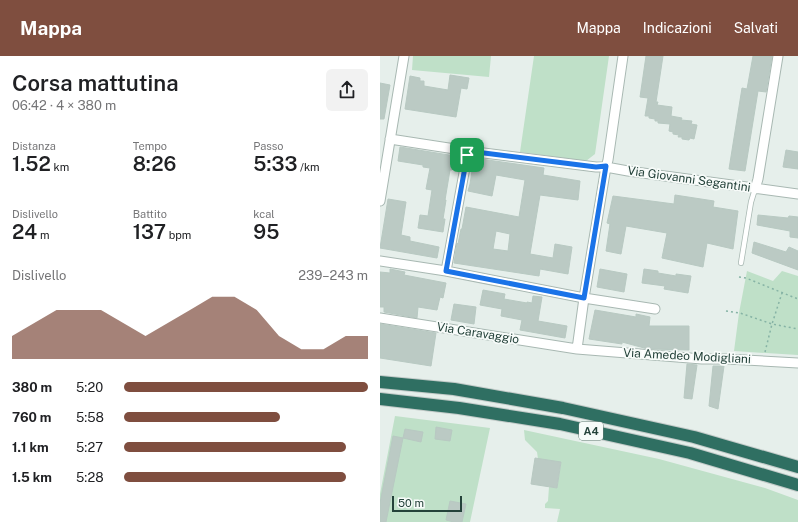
<!DOCTYPE html>
<html lang="it">
<meta charset="utf-8">
<style>
:root{--surface:#fff;--page:#f2f2f2;--text:#202124;--muted:#757577;--accent:#7f4e3f}
body{margin:0;font-family:"Public Sans",sans-serif;background:var(--page);color:var(--text);height:100vh;display:flex;flex-direction:column;font-size:15px;white-space:nowrap}
*{box-sizing:border-box;margin:0}
p{font-size:13px;color:var(--muted)}
.icon{flex:none;width:22px;height:22px;fill:none;stroke:currentColor;stroke-width:2;stroke-linecap:round;stroke-linejoin:round}
.map{position:relative;flex:1;overflow:hidden}
.sheet{display:flex;flex-direction:column;background:var(--surface);width:380px}
.sheet>*{flex:none}
.scale{position:absolute;left:12px;bottom:10px;width:70px;box-sizing:border-box;padding-left:4px;border:2px solid #24423a;border-top:0;font-size:11px;line-height:14px;white-space:nowrap;color:#24423a;-webkit-text-stroke:3px #f7fbf9;paint-order:stroke}
.pin{position:absolute;display:grid;place-items:center;width:34px;height:34px;color:#fff;margin:-17px;border-radius:8px;box-shadow:0 2px 6px #0006}
.round{display:grid;place-items:center;flex:none;width:42px;height:42px;border-radius:6px;background:var(--page)}
.overview{display:flex;align-items:center;justify-content:space-between;height:68px;padding:0 12px}
h1{font-size:22px;font-weight:600;line-height:30px}
.figures{display:grid;grid-template-columns:repeat(3,1fr);gap:6px;height:68px;padding:4px 12px}
.figures div{display:grid;align-content:center}
.figures b{font-size:20px;font-weight:600}
.figures small{font-size:11px;font-weight:400}
.figures p{font-size:11px}
.chart{height:112px;padding:8px 12px}
.chart p{display:flex;justify-content:space-between}
.chart svg{width:100%;height:72px;margin-top:4px;fill:var(--accent);opacity:.7}
ul{padding:0 12px;list-style:none;font-size:13px}
li{display:grid;grid-template-columns:64px 48px 1fr;align-items:center;height:30px}
li i{height:10px;border-radius:5px;background:var(--accent)}
header{display:flex;align-items:center;gap:24px;box-sizing:border-box;height:56px;padding:0 20px;background:var(--accent);color:#fff}
header strong{font-size:19px}
nav{display:flex;gap:22px;margin-inline-start:auto;font-size:14px}
main{display:flex;flex:1;min-height:0}
.map>svg:first-child{display:block}
.green{fill:#bfe0c8}
.building{fill:#bbcac4;stroke:#b8c9c2;fill-rule:evenodd}
.lines{fill:none;stroke-linecap:round;stroke-linejoin:round}
.service-casing{stroke:#a8b8b2;stroke-width:6}
.minor-casing{stroke:#a8b8b2;stroke-width:11}
.motorway-casing{stroke:#c2cac8;stroke-width:14}
.path{stroke:#86b3a5;stroke-width:1.5;stroke-dasharray:2 3;stroke-linecap:butt}
.service{stroke:#fff;stroke-width:4.5}
.minor{stroke:#fff;stroke-width:9}
.motorway{stroke:#2f6f62;stroke-width:12}
.route-casing{stroke:#fff;stroke-width:8}
.route{stroke:#1a73e8;stroke-width:5}
.labels{text-anchor:middle;dominant-baseline:central;stroke-width:3.5;stroke-linejoin:round;paint-order:stroke}
.shield{fill:#f7fbf9;stroke:#637a73;stroke-width:1}
.shield-label{font-size:11px;font-weight:bold;fill:#24423a}
.street-label{font-size:12px;fill:#24423a;stroke:#f7fbf9}
</style>
<header>
<strong>Mappa</strong>
<nav><a>Mappa</a><a>Indicazioni</a><a>Salvati</a></nav>
</header>
<main>
<section class="sheet">
<div class="overview"><div><h1>Corsa mattutina</h1><p>06:42 · 4 × 380 m</p></div><a class="round"><svg class="icon" aria-label="share" viewBox="0 0 24 24"><path d="M12 15V3M7 8l5-5 5 5M5 13v7h14v-7"/></svg></a></div>
<div class="figures">
<div><p>Distanza</p><b>1.52<small> km</small></b></div>
<div><p>Tempo</p><b>8:26</b></div>
<div><p>Passo</p><b>5:33<small> /km</small></b></div>
</div>
<div class="figures">
<div><p>Dislivello</p><b>24<small> m</small></b></div>
<div><p>Battito</p><b>137<small> bpm</small></b></div>
<div><p>kcal</p><b>95</b></div>
</div>
<div class="chart"><p><span>Dislivello</span>239–243 m</p>
<svg viewBox="0 0 160 44" preserveAspectRatio="none"><path d="M0 44V30L10 22L20 14L30 14L40 14L50 22L60 30L70 22L80 14L90 6L100 6L110 14L120 30L130 38L140 38L150 30L160 30V44z"/></svg>
</div>
<ul>
<li><b>380 m</b>5:20<i style="width:100%"></i></li>
<li><b>760 m</b>5:58<i style="width:64%"></i></li>
<li><b>1.1 km</b>5:27<i style="width:91%"></i></li>
<li><b>1.5 km</b>5:28<i style="width:91%"></i></li>
</ul>
</section>
<div class="map">
<svg width="418" height="466" viewBox="0 0 418 466">
<rect width="100%" height="100%" fill="#e6efeb"/>
<path class="green" d="M 33,0 L 111,0 L 109,21 L 32,14 Z
M 154,0 L 229,0 L 215,98 L 206,105 L 140,96 Z
M 367,215 L 393,225 L 402,215 L 418,220 L 418,299 L 354,295 L 359,257 Z
M 15,360 L 110,372 L 90,466 L 0,466 L 0,438 Z
M 144,374 L 279,403 L 385,432 L 418,444 L 418,466 L 177,466 L 180,453 L 165,452 L 165,448 L 168,445 L 169,431 L 177,432 L 181,407 L 158,403 L 157,396 L 145,384 Z"/>
<path class="building" d="M 266,0 L 283,0 L 276,46 L 278,46 L 277,49 L 292,51 L 291,60 L 302,62 L 301,64 L 312,65 L 311,68 L 317,69 L 314,83 L 310,82 L 309,84 L 302,83 L 302,81 L 298,81 L 299,79 L 293,78 L 293,76 L 289,75 L 290,68 L 278,67 L 278,65 L 275,65 L 275,63 L 269,62 L 269,60 L 265,60 L 268,42 L 260,41 Z
M 373,0 L 392,0 L 386,36 L 378,35 L 365,115 L 349,113 L 362,32 L 367,33 Z
M 70,19 L 89,22 L 87,33 L 81,32 L 76,61 L 25,53 L 30,20 L 40,22 L 40,25 L 44,25 L 44,30 L 68,34 Z
M 0,27 L 10,29 L 4,63 L 0,63 Z
M 20,91 L 75,100 L 72,114 L 70,114 L 65,144 L 66,144 L 63,163 L 65,163 L 63,176 L 38,172 L 40,159 L 48,160 L 52,134 L 46,133 L 50,112 L 43,111 L 43,109 L 18,105 Z
M 406,94 L 418,96 L 418,113 L 403,111 Z
M 94,102 L 164,112 L 163,119 L 200,125 L 198,144 L 160,139 L 150,198 L 173,202 L 175,188 L 192,191 L 188,218 L 160,213 L 159,220 L 74,207 L 77,187 L 78,188 L 81,173 L 82,173 L 86,151 L 139,161 L 145,124 L 116,119 L 112,140 L 88,135 L 90,128 ZM 116,175 L 130,178 L 128,195 L 113,193 Z
M 295,139 L 334,145 L 333,151 L 358,155 L 353,193 L 327,187 L 323,211 L 282,202 L 287,177 L 246,170 L 241,198 L 226,195 L 230,168 L 227,167 L 233,140 L 294,148 Z
M 8,143 L 26,146 L 21,179 L 30,181 L 30,185 L 59,191 L 57,202 L 0,192 Z
M 378,159 L 408,162 L 409,160 L 418,161 L 418,182 L 410,181 L 410,175 L 377,169 Z
M 374,186 L 406,196 L 409,191 L 418,195 L 418,214 L 372,197 Z
M 10,213 L 25,216 L 24,219 L 66,227 L 63,242 L 60,241 L 57,254 L 38,251 L 37,262 L 4,256 L 4,251 L 0,251 L 0,216 L 10,217 Z
M 220,213 L 247,218 L 244,236 L 217,231 Z
M 264,213 L 278,215 L 278,217 L 296,220 L 296,218 L 311,220 L 308,237 L 284,233 L 285,230 L 262,227 Z
M 103,234 L 125,238 L 124,243 L 147,247 L 147,246 L 152,247 L 153,240 L 162,241 L 158,265 L 187,270 L 185,282 L 140,274 L 142,264 L 121,260 L 122,253 L 100,249 Z
M 74,248 L 96,251 L 94,268 L 71,264 Z
M 215,254 L 256,261 L 256,258 L 270,261 L 269,270 L 309,270 L 309,294 L 268,293 L 242,286 L 242,288 L 209,283 Z
M 0,268 L 56,277 L 51,310 L 0,302 Z
M 307,308 L 317,309 L 312,343 L 304,342 Z
M 333,310 L 344,310 L 338,353 L 329,350 Z
M 56,371 L 72,374 L 70,385 L 55,383 Z
M 25,373 L 43,376 L 41,386 L 23,382 Z
M 13,380 L 23,382 L 6,466 L 0,466 L 0,447 Z
M 155,402 L 181,406 L 177,432 L 151,428 Z
M 70,445 L 86,448 L 82,466 L 74,466 L 66,464 Z"/>
<g class="lines">
<defs>
<path id="service" d="M 361,207 L 371,146 L 375,133"/>
<path id="minor" d="M 10,83 L 88,95 L 216,111 L 226,111 L 248,115 L 418,138
M 375,133 L 378,123 L 398,0
M 0,145 L 24,0
M 0,205 L 66,215 L 204,242 L 275,253
M 66,215 L 88,95
M 0,262 L 197,293 L 322,303 L 347,303 L 418,307
M 197,293 L 204,242 L 226,111 L 228,104 L 243,0"/>
<path id="motorway" d="M 0,326 L 74,333 L 183,352 L 314,381 L 418,411
M 0,343 L 79,352 L 180,368 L 310,397 L 418,429"/>
</defs>
<use href="#service" class="service-casing"/>
<use href="#minor" class="minor-casing"/>
<use href="#motorway" class="motorway-casing"/>
<path class="path" d="M 359,221 L 366,222 L 418,243
M 346,255 L 360,257 L 392,268 L 418,273
M 385,296 L 392,268 L 402,237"/>
<use href="#service" class="service"/>
<use href="#minor" class="minor"/>
<use href="#motorway" class="motorway"/>
</g>
<g class="lines">
<defs>
<path id="route" d="M 88,95 L 216,111 L 226,110 L 204,242 L 66,215 Z"/>
</defs>
<use href="#route" class="route-casing"/>
<use href="#route" class="route"/>
</g>
<g class="labels">
<rect class="shield" x="199" y="366" width="24" height="18" rx="3"/>
<g class="shield-label">
<text x="211" y="375">A4</text>
</g>
<g class="street-label">
<text transform="translate(309 123) rotate(8)">Via Giovanni Segantini</text>
<text transform="translate(98 277) rotate(9)">Via Caravaggio</text>
<text transform="translate(307 300) rotate(3)">Via Amedeo Modigliani</text>
</g>
</g>
</svg>
<div class="scale">50 m</div>
<div class="pin" style="left:87px;top:99px;background:#1e9e55"><svg class="icon" aria-label="arrive" viewBox="0 0 24 24"><path d="M6 21V4h12l-3 4 3 4H6"/></svg></div>
</div>
</main>
